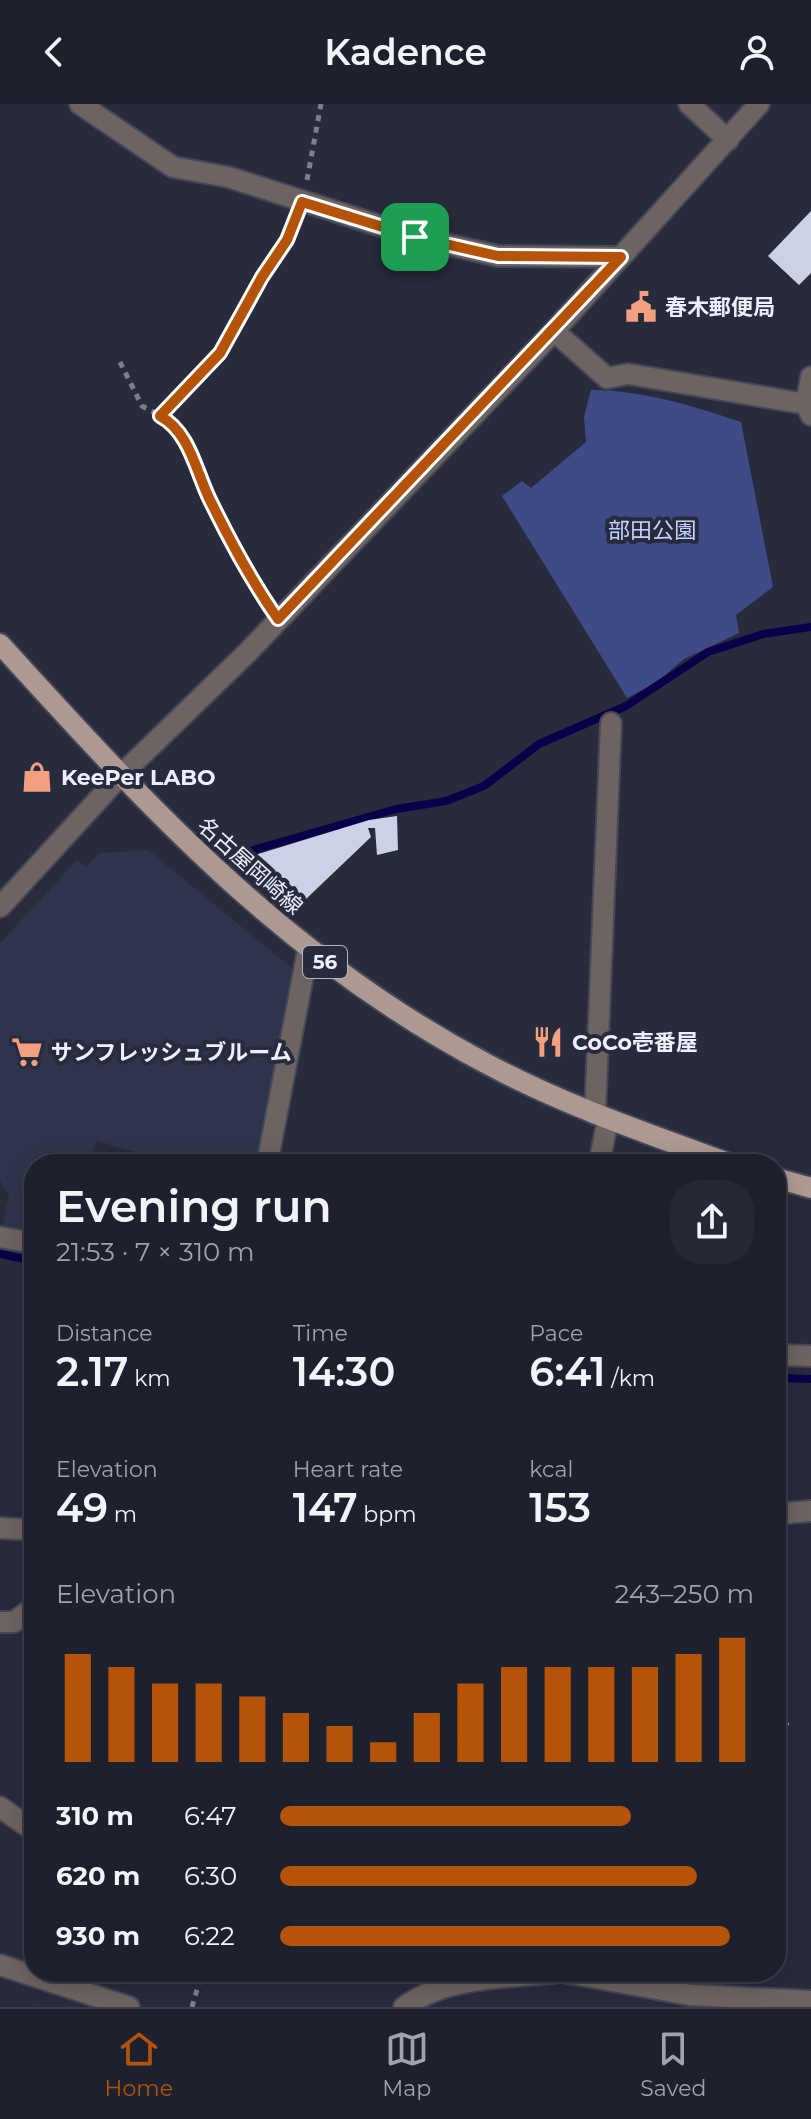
<!DOCTYPE html>
<meta charset="utf-8">
<style>
:root{--surface:#1d202d;--page:#252835;--text:#f1f3f6;--muted:#a0a3aa;--line:#3b3e49;--accent:#b45309}
body{margin:0;font-family:Montserrat,"Noto Sans JP",sans-serif;background:var(--page);color:var(--text);height:100vh;display:flex;flex-direction:column;font-size:30px;white-space:nowrap}
*{box-sizing:border-box;margin:0}
p{font-size:26px;color:var(--muted)}
.icon{flex:none;width:44px;height:44px;fill:none;stroke:currentColor;stroke-width:2;stroke-linecap:round;stroke-linejoin:round}
.map{position:relative;flex:1;overflow:hidden}
.drawer{position:absolute;left:24px;top:1050px;width:762px;height:828px;display:flex;flex-direction:column;background:var(--surface);border-radius:32px;box-shadow:0 4px 20px #0003,0 0 0 2px var(--line)}
.drawer>*{flex:none}
.pin{position:absolute;display:grid;place-items:center;width:68px;height:68px;color:#fff;margin:-34px;border-radius:16px;box-shadow:0 4px 12px #0006}
.round{display:grid;place-items:center;flex:none;width:84px;height:84px;border-radius:32px;background:var(--page)}
.head{display:flex;align-items:center;justify-content:space-between;height:136px;padding:0 32px}
h1{font-size:44px;font-weight:600;line-height:60px}
.figures{display:grid;grid-template-columns:repeat(3,1fr);gap:12px;height:136px;padding:8px 32px}
.figures div{display:grid;align-content:center}
.figures b{font-size:40px;font-weight:600}
.figures small{font-size:22px;font-weight:400}
.figures p{font-size:22px}
.chart{height:224px;padding:16px 32px}
.chart p{display:flex;justify-content:space-between}
.chart svg{width:100%;height:144px;margin-top:8px;stroke:var(--accent);stroke-width:6}
ul{padding:0 32px;list-style:none;font-size:26px}
li{display:grid;grid-template-columns:128px 96px 1fr;align-items:center;height:60px}
li i{height:20px;border-radius:10px;background:var(--accent)}
header{display:flex;justify-content:space-between;align-items:center;height:104px;padding:0 32px;background:var(--surface);font-size:36px;font-weight:600}
.menu{display:flex;justify-content:space-around;align-items:center;height:112px;border-top:2px solid var(--line);background:var(--surface);font-size:22px;color:var(--muted)}
.menu a{display:grid;justify-items:center;gap:4px}
.menu .current{color:var(--accent)}
.map>svg:first-child{display:block}
.built{fill:#2e344b}
.green{fill:#3e4b86}
.lines{fill:none;stroke-linecap:round;stroke-linejoin:round}
.stream{stroke:#090049;stroke-width:8}
.building{fill:#cbd1e7}
.minor-casing{stroke:#434757;stroke-width:24}
.major-casing{stroke:#434757;stroke-width:24}
.path{stroke:#7b7f8e;stroke-width:5;stroke-dasharray:6 6;stroke-linecap:butt}
.minor{stroke:#6d6360;stroke-width:20}
.major{stroke:#ae9992;stroke-width:20}
.route-casing{stroke:#fff;stroke-width:16}
.route{stroke:#b45309;stroke-width:10}
.labels{text-anchor:middle;dominant-baseline:central;stroke-width:8;stroke-linejoin:round;paint-order:stroke}
.shield{fill:#272b3c;stroke:#b2b5c2;stroke-width:2}
.shield-label{font-size:20px;font-weight:bold;fill:#edf0fc}
.poi-label{font-size:22px;font-weight:bold;fill:#edf0fc;stroke:#272b3c;text-anchor:start}
.park-label{font-size:22px;fill:#c6d2fe;stroke:#272b3c}
.street-label{font-size:22px;fill:#edf0fc;stroke:#272b3c}
</style>
<header><svg class="icon" aria-label="back" viewBox="0 0 24 24"><path d="M15 5l-7 7 7 7"/></svg>Kadence<svg class="icon" aria-label="person" viewBox="0 0 24 24"><circle cx="12" cy="8" r="4"/><path d="M4 21q1-7 8-7t8 7"/></svg></header>
<div class="map">
<svg width="811" height="1903" viewBox="0 0 811 1903">
<rect width="100%" height="100%" fill="#272b3c"/>
<path class="built" d="M 148,746 L 299,870 L 261,1060 L 177,1060 L 96,1037 L 91,1060 L 34,1060 L 34,1128 L 3,1121 L 9,1091 L 0,1077 L 0,839 L 77,756 L 86,762 L 100,749 Z"/>
<path class="green" d="M 591,286 C 642,286 693,302 741,318 L 773,483 L 736,511 L 739,529 L 684,555 L 657,578 L 627,594 L 502,392 L 522,377 L 531,384 L 586,338 L 584,313 Z"/>
<g class="lines">
<path class="stream" d="M 253,746 L 396,705 L 446,697 L 484,682 L 539,640 L 626,602 L 708,548 L 763,530 L 811,523
M 0,1150 L 34,1157
M 776,1274 L 811,1275"/>
</g>
<path class="building" d="M 811,107 L 811,169 L 799,181 L 768,152 Z
M 397,712 L 398,746 L 377,751 L 375,724 L 368,724 L 371,733 L 306,795 L 255,751 L 369,716 Z
M 776,1580 L 789,1621 L 776,1624 Z"/>
<g class="lines">
<defs>
<path id="minor" d="M 80,0 L 173,63 L 228,73 L 415,133 L 498,152 L 621,153
M 689,0 L 728,36
M 554,227 L 607,274 L 628,270 L 806,300
M 811,273 L 806,300 L 811,311
M 0,803 L 120,672 L 248,548 L 554,227 L 759,0
M 595,1010 L 611,619
M 267,1060 L 308,846
M 599,1060 L 608,1015
M 0,1133 L 34,1139
M 776,1251 L 811,1252
M 776,1410 L 811,1407
M 0,1424 L 34,1426
M 0,1518 L 14,1518 L 34,1503
M 0,1703 L 34,1727
M 0,1861 L 129,1903
M 563,1868 L 690,1891 L 811,1897
M 404,1903 C 447,1872 508,1874 559,1868"/>
<path id="major" d="M 0,540 C 151,706 287,855 489,961 C 566,1002 649,1030 731,1060
M 776,1074 L 811,1084"/>
</defs>
<use href="#minor" class="minor-casing"/>
<use href="#major" class="major-casing"/>
<path class="path" d="M 307,76 L 321,0
M 120,258 L 142,302 L 169,316 L 187,341 L 208,394 L 266,499
M 160,312 L 220,249 L 295,117
M 192,1903 L 202,1868"/>
<use href="#minor" class="minor"/>
<use href="#major" class="major"/>
</g>
<g class="lines">
<defs>
<path id="route" d="M 302,98 L 415,133 L 498,152 L 621,153 L 278,515 C 252,478 230,437 210,396 C 196,368 190,328 160,312 L 220,249 L 262,173 L 287,136 Z"/>
</defs>
<use href="#route" class="route-casing"/>
<use href="#route" class="route"/>
</g>
<defs>
<symbol id="civic-bare" viewBox="-9 -9 18 18"><path d="M-.6-6.5H3V-4.5H.6V-3L4-1V1h2V6H-6V1h2V-1L-.6-3ZM-1.2 2.5V6h2.4V2.5Z" fill="#f2a080" stroke="#272b3c" stroke-width="2.5" paint-order="stroke"/></symbol>
<symbol id="shop-bare" viewBox="-9 -9 18 18"><path d="M-5-2.5h2.3a2.7 3.5 0 0 1 5.4 0H5L5.5 6h-11ZM-1.5-2.5h3a1.5 2.3 0 0 0-3 0Z" fill="#f2a080" stroke="#272b3c" stroke-width="2.5" paint-order="stroke"/></symbol>
<symbol id="restaurant-bare" viewBox="-9 -9 18 18"><path d="M-5-6h1v4h1v-4h1v4h1v-4h1v5L-1.5 .5V6h-2V.5L-5-1ZM5-6V6H3V1.5H1.5Q1.5-4 5-6Z" fill="#f2a080" stroke="#272b3c" stroke-width="2.5" paint-order="stroke"/></symbol>
<symbol id="supermarket-bare" viewBox="-9 -9 18 18"><path d="M-6-5.5h2.5l.6 2H6L4.5 2H-2.5L-4.4-4H-6ZM-1.5 3.2a1.3 1.3 0 1 0 .1 0ZM3 3.2a1.3 1.3 0 1 0 .1 0Z" fill="#f2a080" stroke="#272b3c" stroke-width="2.5" paint-order="stroke"/></symbol>
</defs>
<g fill-rule="evenodd">
<use href="#civic-bare" x="619" y="181" width="44" height="44"/>
<use href="#shop-bare" x="15" y="651" width="44" height="44"/>
<use href="#restaurant-bare" x="526" y="916" width="44" height="44"/>
<use href="#supermarket-bare" x="5" y="926" width="44" height="44"/>
</g>
<g class="labels">
<rect class="shield" x="303" y="842" width="44" height="32" rx="6"/>
<g class="shield-label">
<text x="325" y="858">56</text>
</g>
<g class="poi-label">
<text x="665" y="203">春木郵便局</text>
<text x="61" y="673">KeePer LABO</text>
<text x="572" y="938">CoCo壱番屋</text>
<text x="51" y="948">サンフレッシュブルーム</text>
</g>
<g class="park-label">
<text x="652" y="426">部田公園</text>
</g>
<g class="street-label">
<text transform="translate(250 762) rotate(42)">名古屋岡崎線</text>
</g>
</g>
</svg>
<div class="pin" style="left:415px;top:133px;background:#1e9e55"><svg class="icon" aria-label="arrive" viewBox="0 0 24 24"><path d="M6 21V4h12l-3 4 3 4H6"/></svg></div>
<section class="drawer">
<div class="head"><div><h1>Evening run</h1><p>21:53 · 7 × 310 m</p></div><a class="round"><svg class="icon" aria-label="share" viewBox="0 0 24 24"><path d="M12 15V3M7 8l5-5 5 5M5 13v7h14v-7"/></svg></a></div>
<div class="figures">
<div><p>Distance</p><b>2.17<small> km</small></b></div>
<div><p>Time</p><b>14:30</b></div>
<div><p>Pace</p><b>6:41<small> /km</small></b></div>
</div>
<div class="figures">
<div><p>Elevation</p><b>49<small> m</small></b></div>
<div><p>Heart rate</p><b>147<small> bpm</small></b></div>
<div><p>kcal</p><b>153</b></div>
</div>
<div class="chart"><p><span>Elevation</span>243–250 m</p>
<svg viewBox="0 0 160 44" preserveAspectRatio="none"><path d="M5 44V11M15 44V15M25 44V20M35 44V20M45 44V24M55 44V29M65 44V33M75 44V38M85 44V29M95 44V20M105 44V15M115 44V15M125 44V15M135 44V15M145 44V11M155 44V6"/></svg>
</div>
<ul>
<li><b>310 m</b>6:47<i style="width:74%"></i></li>
<li><b>620 m</b>6:30<i style="width:88%"></i></li>
<li><b>930 m</b>6:22<i style="width:95%"></i></li>
</ul>
</section>
</div>
<nav class="menu">
<a class="current"><svg class="icon" aria-label="home" viewBox="0 0 24 24"><path d="M3 11l9-7 9 7M6 9v11h12V9"/></svg>Home</a>
<a><svg class="icon" aria-label="map" viewBox="0 0 24 24"><path d="M3 6l6-2 6 2 6-2v14l-6 2-6-2-6 2zM9 4v14M15 6v14"/></svg>Map</a>
<a><svg class="icon" aria-label="saved" viewBox="0 0 24 24"><path d="M7 4h10v16l-5-4-5 4z"/></svg>Saved</a>
</nav>
